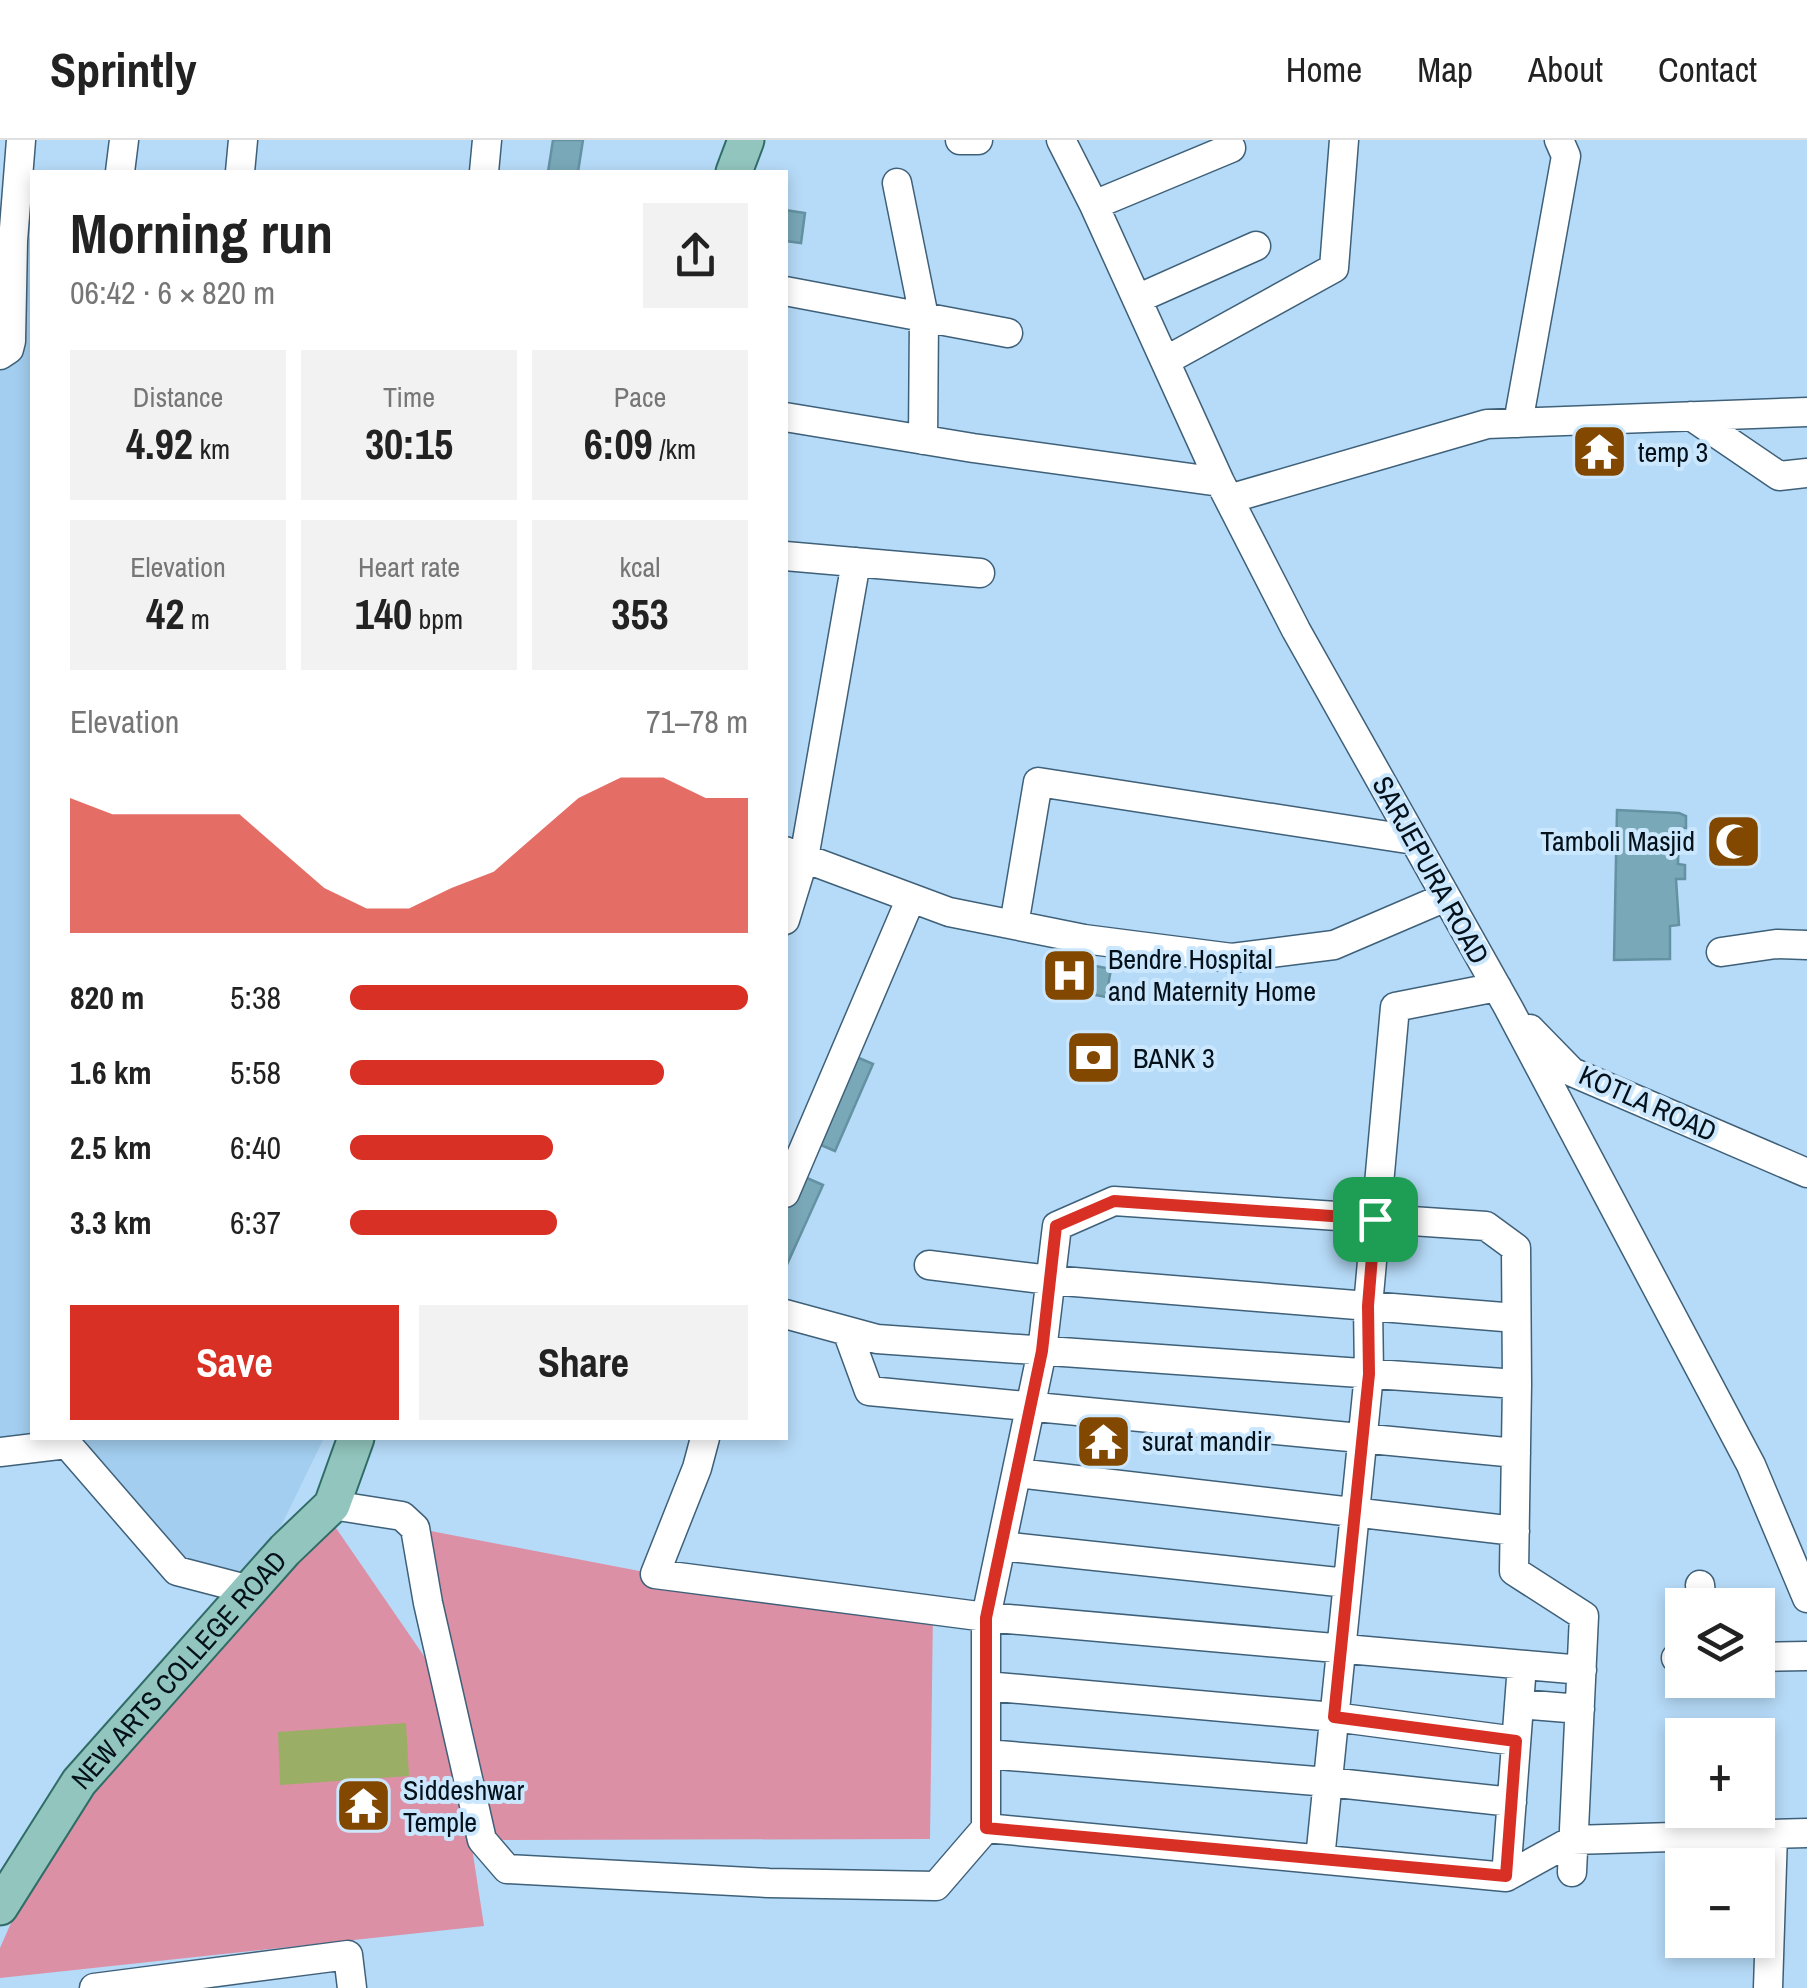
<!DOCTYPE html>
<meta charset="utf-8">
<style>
:root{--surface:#fff;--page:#f2f2f2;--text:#222;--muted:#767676;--line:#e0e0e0;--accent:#d93025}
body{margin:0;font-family:"Archivo Narrow",sans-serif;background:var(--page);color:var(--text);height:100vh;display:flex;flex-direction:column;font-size:38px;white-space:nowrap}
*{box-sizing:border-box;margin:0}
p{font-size:32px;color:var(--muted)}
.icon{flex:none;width:55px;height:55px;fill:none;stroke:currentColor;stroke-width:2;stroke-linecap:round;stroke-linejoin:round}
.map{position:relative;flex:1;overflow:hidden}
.details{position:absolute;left:30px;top:30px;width:758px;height:1270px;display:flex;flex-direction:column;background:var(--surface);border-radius:0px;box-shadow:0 5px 15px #0003}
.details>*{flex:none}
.controls{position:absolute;left:1665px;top:1448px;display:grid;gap:20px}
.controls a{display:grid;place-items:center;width:110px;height:110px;border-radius:0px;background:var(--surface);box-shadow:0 5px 15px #0003;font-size:50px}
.pin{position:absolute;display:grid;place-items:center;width:85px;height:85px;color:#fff;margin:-42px;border-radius:20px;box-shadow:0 5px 15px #0006}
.round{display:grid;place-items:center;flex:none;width:105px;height:105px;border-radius:0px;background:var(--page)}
.head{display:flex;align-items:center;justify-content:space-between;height:170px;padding:0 40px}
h1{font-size:55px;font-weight:700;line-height:75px}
.stats{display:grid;grid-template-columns:repeat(3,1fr);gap:15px;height:170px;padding:10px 40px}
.stats div{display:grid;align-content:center;border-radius:0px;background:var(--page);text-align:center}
.stats b{font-size:42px;font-weight:700}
.stats small{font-size:28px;font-weight:400}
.stats p{font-size:28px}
.chart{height:280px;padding:20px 40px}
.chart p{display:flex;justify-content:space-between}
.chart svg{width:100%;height:180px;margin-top:10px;fill:var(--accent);opacity:.7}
.primary-button{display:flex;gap:20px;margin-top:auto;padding:20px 40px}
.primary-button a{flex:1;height:115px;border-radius:0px;background:var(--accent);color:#fff;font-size:40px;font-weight:700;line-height:115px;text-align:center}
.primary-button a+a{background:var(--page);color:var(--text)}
ul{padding:0 40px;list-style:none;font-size:32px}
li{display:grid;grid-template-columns:160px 120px 1fr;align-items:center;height:75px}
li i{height:25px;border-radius:12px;background:var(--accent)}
header{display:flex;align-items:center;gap:60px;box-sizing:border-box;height:140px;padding:0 50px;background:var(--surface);border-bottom:2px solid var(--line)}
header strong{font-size:48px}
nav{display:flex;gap:55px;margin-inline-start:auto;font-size:35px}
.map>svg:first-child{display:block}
.built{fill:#a3ceef}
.green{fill:#dc90a5}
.water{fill:#9aaf65}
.building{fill:#79a8b8;stroke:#6492a2;stroke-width:2.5}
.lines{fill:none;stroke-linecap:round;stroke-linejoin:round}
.minor-casing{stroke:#3f6079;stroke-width:31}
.major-casing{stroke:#306d67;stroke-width:39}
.minor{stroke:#fff;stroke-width:28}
.major{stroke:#91c5bd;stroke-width:35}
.route-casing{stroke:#fff;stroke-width:20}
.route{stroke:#d93025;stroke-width:12}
.labels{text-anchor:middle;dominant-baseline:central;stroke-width:8;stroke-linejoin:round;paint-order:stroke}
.poi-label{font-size:28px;fill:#04111a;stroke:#cae7fe;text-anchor:start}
.street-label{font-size:28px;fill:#04111a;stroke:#cae7fe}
</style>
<header>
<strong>Sprintly</strong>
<nav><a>Home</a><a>Map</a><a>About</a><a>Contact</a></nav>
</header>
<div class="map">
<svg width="1807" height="1848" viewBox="0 0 1807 1848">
<rect width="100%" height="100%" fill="#b6dbf8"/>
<path class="built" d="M 32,97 L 32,1298 L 324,1298 L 250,1450 L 177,1431 L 67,1304 L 0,1312 L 0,102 Z"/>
<path class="green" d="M 325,1372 L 448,1551 L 484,1786 L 0,1838 L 0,1808 L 25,1751 L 103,1632 Z
M 415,1388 L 655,1434 L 933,1470 L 930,1699 L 482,1700 Z"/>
<path class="water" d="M 406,1583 L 409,1636 L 280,1645 L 278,1592 Z"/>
<path class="building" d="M 553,0 L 583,0 L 578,32 L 548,32 Z
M 785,70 L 805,73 L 801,103 L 785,101 Z
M 1617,670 L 1679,673 L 1686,676 L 1686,688 L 1679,688 L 1678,724 L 1685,725 L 1685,739 L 1676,739 L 1679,785 L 1670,786 L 1670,819 L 1614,820 Z
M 1054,818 L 1111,829 L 1106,857 L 1049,846 Z
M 852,915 L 873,924 L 835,1011 L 814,1002 Z
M 800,1035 L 823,1045 L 785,1129 L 785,1069 Z"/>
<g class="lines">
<defs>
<path id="minor" d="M 960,0 L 978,0
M 1061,0 L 1094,65 L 1220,342 L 1296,490 L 1508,867 L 1751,1325 L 1807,1458
M 120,32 L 124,0
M 240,32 L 243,0
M 484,32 L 487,0
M 897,43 L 924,177 L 923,300
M 1094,65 L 1231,8
M 0,102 L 13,101 L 21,0
M 785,151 L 1008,193
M 1137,159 L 1256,106
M 0,215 L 9,209 L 11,201 L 13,101
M 1165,221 L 1334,128 L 1344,0
M 1691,276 L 1779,336 L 1807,333
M 785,277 L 973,308 L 1220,342
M 1518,283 L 1566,16 L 1559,0
M 1229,359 L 1487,284 L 1807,272
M 785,416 L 980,433
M 785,711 L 949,772 L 1084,799 L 1232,818 L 1334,805 L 1446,757
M 785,780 L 804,718 L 856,422
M 1014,785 L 1038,642 L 1414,700
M 1721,812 L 1776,804 L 1807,805
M 1530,889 L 1572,932 L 1807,1033
M 785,1053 L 911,758
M 929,1125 L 1050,1140 L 1516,1178
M 785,1174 L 877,1199 L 1517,1244 L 1516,1108 L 1486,1086 L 1114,1061 L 1057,1086 L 1042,1211 L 986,1477 L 986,1688
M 847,1191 L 869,1251 L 1516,1313
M 1517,1244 L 1514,1431 L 1584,1476 L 1572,1732
M 705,1298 L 697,1328 L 655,1434 L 986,1477 L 1582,1530
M 0,1312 L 67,1304 L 177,1431 L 250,1450
M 1017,1333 L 1515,1391
M 332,1365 L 402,1376 L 415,1388 L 428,1463 L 482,1700 L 507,1729 L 769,1743 L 936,1746 L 986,1688 L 1506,1737 L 1573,1700 L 1807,1693
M 1001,1406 L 1347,1443
M 1700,1445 L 1702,1465
M 1758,1517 L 1807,1516
M 1676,1518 L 1682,1518
M 986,1546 L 1334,1577 L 1516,1601
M 1519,1564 L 1580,1569
M 986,1614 L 1328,1642 L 1512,1662
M 1320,1719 L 1369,1234 L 1368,1166 L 1395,867 L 1497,847
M 1506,1737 L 1522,1525
M 94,1848 L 348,1815 L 352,1848
M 1768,1848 L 1773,1694"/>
<g id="major">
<path d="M 734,32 L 746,0"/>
<path id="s1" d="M 0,1767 L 79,1642 L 285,1410 L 332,1365 L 356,1298"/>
</g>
</defs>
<use href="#minor" class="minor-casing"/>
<use href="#major" class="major-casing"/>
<use href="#minor" class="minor"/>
<use href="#major" class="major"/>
</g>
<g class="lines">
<defs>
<path id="route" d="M 1114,1061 L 1375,1079 L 1368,1166 L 1369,1234 L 1334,1577 L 1516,1601 L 1506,1736 L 986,1688 L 986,1478 L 1042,1211 L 1056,1086 Z"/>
</defs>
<use href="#route" class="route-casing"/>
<use href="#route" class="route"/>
</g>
<defs>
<symbol id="temple-square" viewBox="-11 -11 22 22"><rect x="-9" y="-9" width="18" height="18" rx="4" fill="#834800" stroke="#cae7fe"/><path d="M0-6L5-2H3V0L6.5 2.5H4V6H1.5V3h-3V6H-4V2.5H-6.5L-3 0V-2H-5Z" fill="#fff"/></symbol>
<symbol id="mosque-square" viewBox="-11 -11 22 22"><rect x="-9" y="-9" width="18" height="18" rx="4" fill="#834800" stroke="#cae7fe"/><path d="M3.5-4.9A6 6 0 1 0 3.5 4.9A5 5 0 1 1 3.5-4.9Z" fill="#fff"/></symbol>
<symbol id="hospital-square" viewBox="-11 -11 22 22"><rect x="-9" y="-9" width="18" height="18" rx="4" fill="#834800" stroke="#cae7fe"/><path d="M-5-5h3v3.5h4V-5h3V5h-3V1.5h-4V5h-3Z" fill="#fff"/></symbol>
<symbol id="bank-square" viewBox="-11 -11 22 22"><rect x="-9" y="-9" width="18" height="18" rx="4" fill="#834800" stroke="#cae7fe"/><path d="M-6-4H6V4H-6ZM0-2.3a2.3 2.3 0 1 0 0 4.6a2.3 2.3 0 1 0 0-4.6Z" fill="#fff"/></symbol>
</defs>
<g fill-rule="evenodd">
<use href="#temple-square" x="1568" y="280" width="63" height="63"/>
<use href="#mosque-square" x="1702" y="670" width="63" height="63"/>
<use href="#hospital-square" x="1038" y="804" width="63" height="63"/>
<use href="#bank-square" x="1062" y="886" width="63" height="63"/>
<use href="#temple-square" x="1072" y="1270" width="63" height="63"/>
<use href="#temple-square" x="332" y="1634" width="63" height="63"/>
</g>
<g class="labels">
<g class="poi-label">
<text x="1638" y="312">temp 3</text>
<text x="1695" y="701" text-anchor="end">Tamboli Masjid</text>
<text x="1108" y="819">Bendre Hospital<tspan x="1108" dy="32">and Maternity Home</tspan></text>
<text x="1133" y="918">BANK 3</text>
<text x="1142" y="1301">surat mandir</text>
<text x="403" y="1650">Siddeshwar<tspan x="403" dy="32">Temple</tspan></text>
</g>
<g class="street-label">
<text transform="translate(1431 730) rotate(61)">SARJEPURA ROAD</text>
<text transform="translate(1648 963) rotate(24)">KOTLA ROAD</text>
<text stroke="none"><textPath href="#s1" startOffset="298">NEW ARTS COLLEGE ROAD</textPath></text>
</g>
</g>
</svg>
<div class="controls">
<a><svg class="icon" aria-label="layers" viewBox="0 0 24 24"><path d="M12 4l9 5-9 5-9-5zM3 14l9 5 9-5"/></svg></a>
<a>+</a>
<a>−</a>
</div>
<div class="pin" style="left:1375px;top:1079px;background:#1e9e55"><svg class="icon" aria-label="arrive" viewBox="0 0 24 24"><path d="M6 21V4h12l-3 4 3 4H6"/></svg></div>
<section class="details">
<div class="head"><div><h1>Morning run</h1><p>06:42 · 6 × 820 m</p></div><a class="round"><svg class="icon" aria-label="share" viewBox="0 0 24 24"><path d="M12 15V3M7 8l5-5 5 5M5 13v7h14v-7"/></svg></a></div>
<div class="stats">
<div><p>Distance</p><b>4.92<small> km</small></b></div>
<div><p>Time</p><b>30:15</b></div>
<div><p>Pace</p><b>6:09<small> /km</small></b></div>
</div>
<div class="stats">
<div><p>Elevation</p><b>42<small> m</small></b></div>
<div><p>Heart rate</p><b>140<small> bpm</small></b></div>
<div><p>kcal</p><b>353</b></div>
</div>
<div class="chart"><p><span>Elevation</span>71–78 m</p>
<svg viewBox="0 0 160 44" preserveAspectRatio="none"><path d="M0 44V11L10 15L20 15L30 15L40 15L50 24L60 33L70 38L80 38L90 33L100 29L110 20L120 11L130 6L140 6L150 11L160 11V44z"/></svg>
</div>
<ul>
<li><b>820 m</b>5:38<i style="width:100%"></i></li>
<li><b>1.6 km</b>5:58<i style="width:79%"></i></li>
<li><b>2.5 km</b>6:40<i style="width:51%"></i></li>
<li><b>3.3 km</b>6:37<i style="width:52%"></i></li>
</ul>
<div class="primary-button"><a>Save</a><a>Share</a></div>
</section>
</div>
